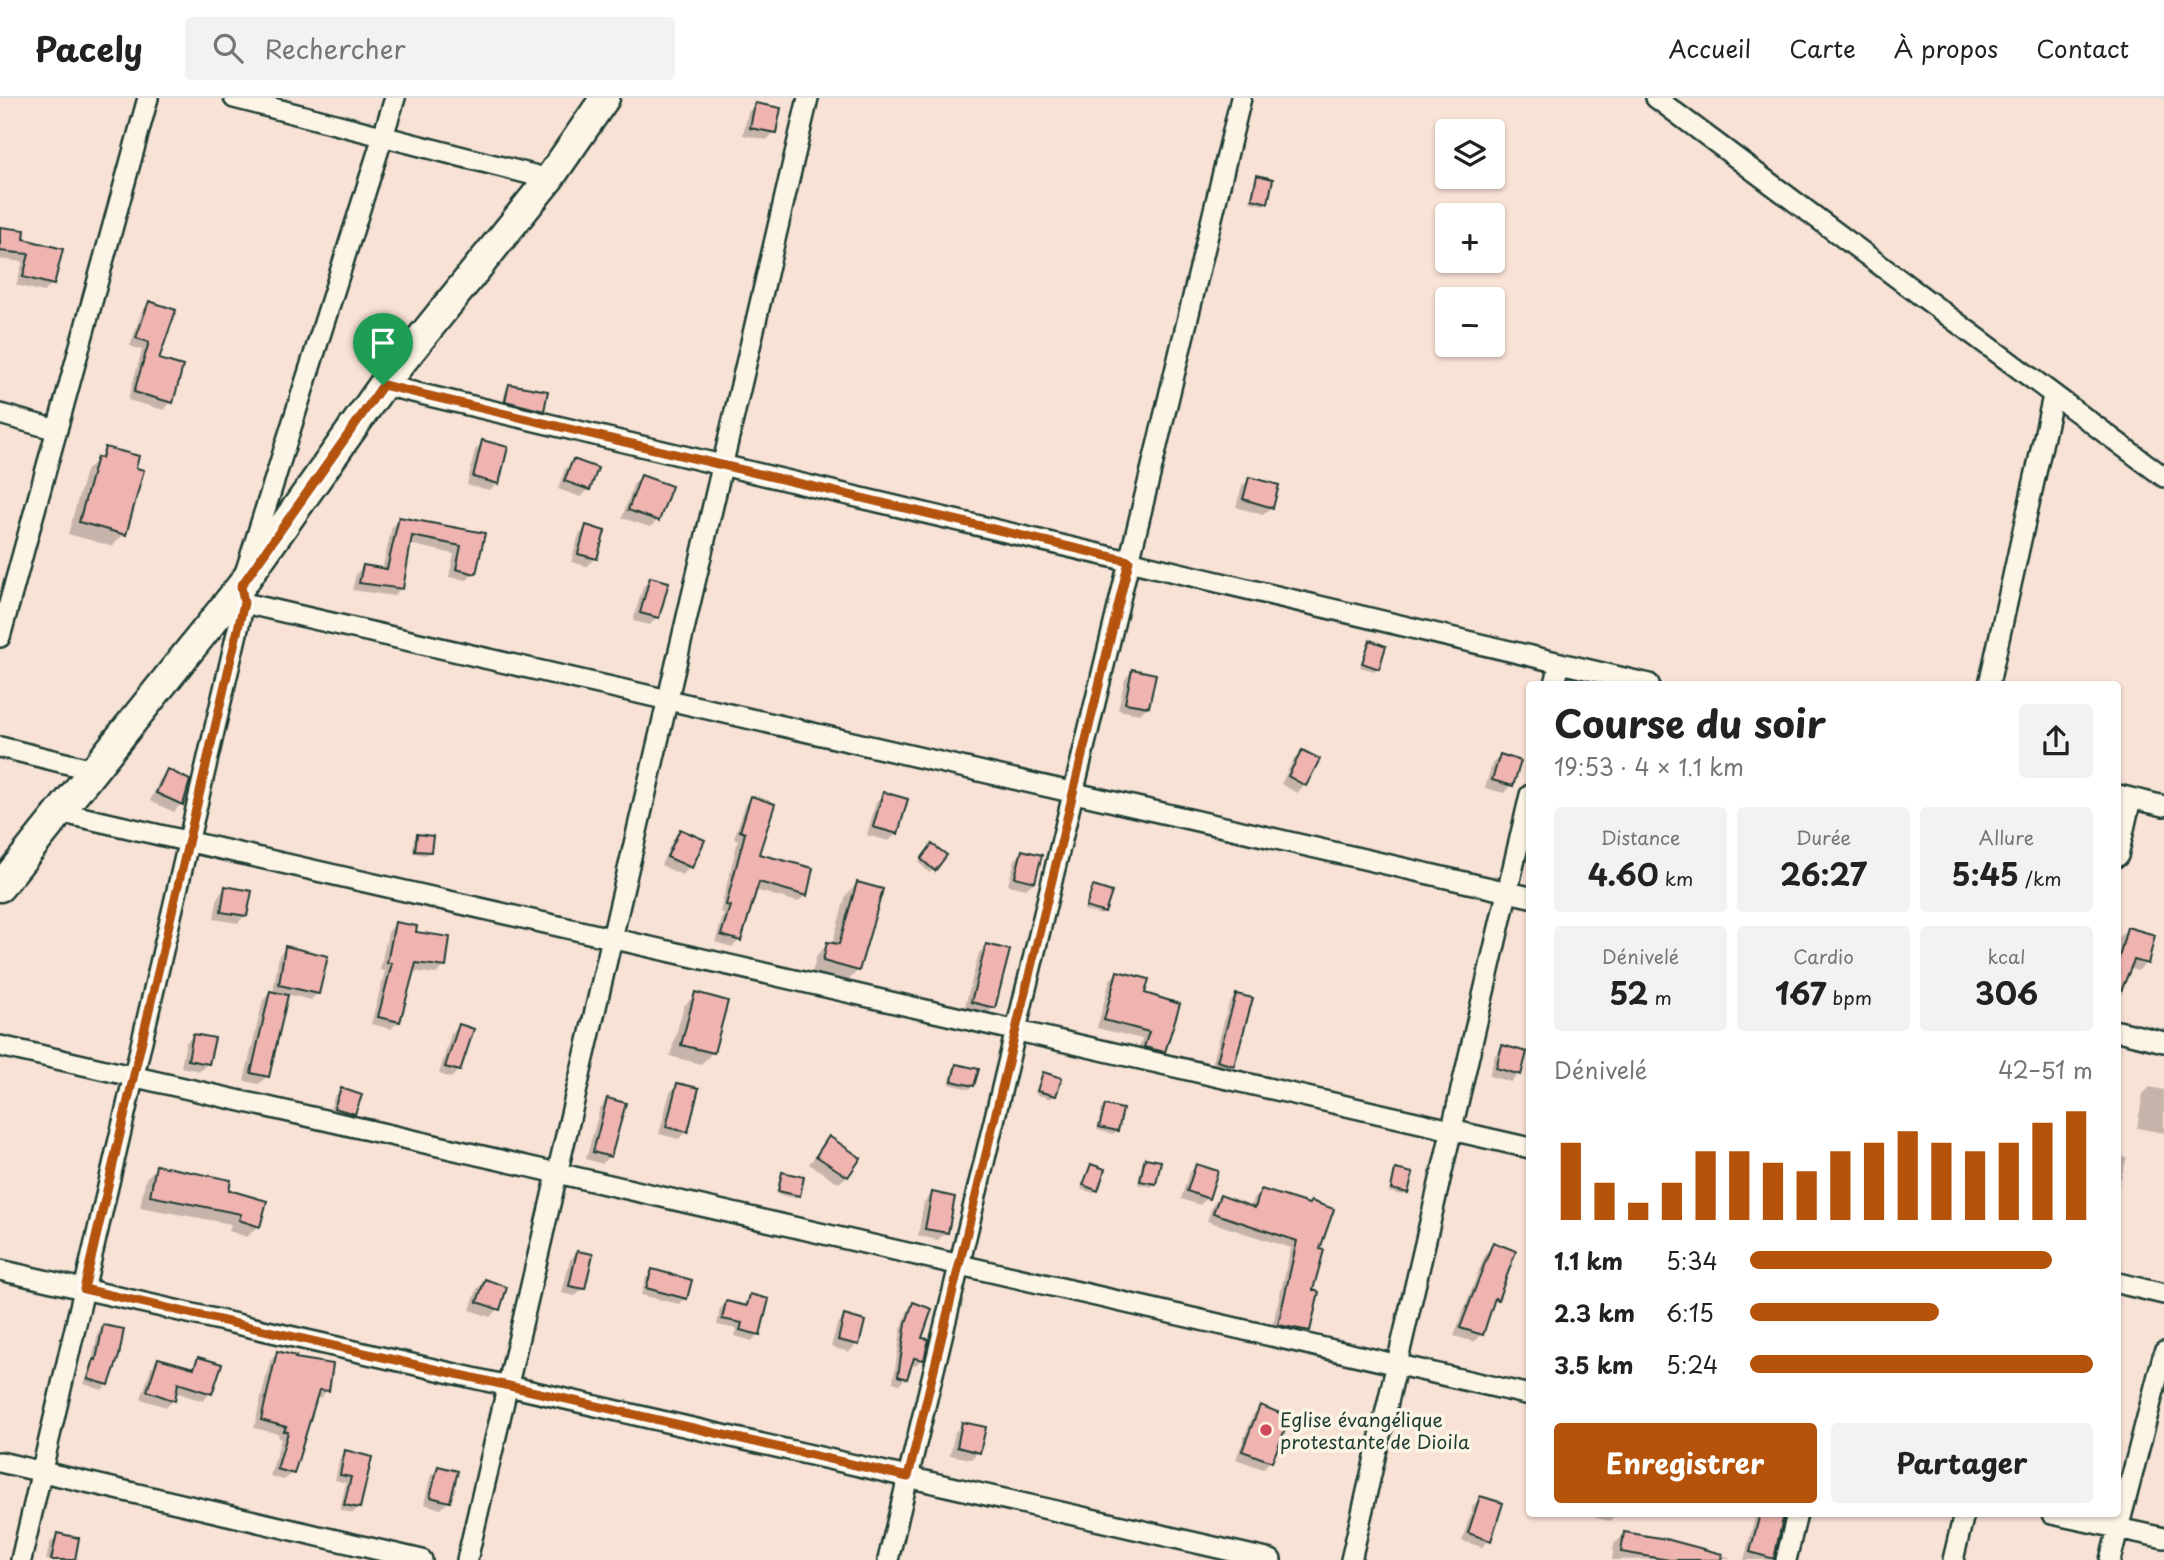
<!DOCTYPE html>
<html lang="fr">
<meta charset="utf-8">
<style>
:root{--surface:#fff;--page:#f2f2f2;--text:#222;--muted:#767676;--line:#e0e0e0;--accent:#b45309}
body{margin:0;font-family:"Playpen Sans",sans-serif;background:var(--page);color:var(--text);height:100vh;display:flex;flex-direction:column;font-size:26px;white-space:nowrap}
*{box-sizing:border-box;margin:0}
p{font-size:23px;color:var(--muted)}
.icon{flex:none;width:38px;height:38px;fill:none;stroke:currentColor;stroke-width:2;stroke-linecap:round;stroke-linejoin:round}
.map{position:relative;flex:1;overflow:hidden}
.panel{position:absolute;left:1526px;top:583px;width:595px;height:836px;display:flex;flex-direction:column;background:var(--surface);border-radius:7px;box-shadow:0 2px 5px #0004}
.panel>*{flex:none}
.tools{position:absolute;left:1435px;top:21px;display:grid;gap:14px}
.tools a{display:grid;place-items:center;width:70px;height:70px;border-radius:7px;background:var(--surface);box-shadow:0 2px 5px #0004;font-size:35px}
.pin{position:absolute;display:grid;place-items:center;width:60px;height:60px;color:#fff;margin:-72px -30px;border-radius:50% 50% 50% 0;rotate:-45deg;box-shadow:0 0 7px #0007}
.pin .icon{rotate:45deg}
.round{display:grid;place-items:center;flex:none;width:74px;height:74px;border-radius:7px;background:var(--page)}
.head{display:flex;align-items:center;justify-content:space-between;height:119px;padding:0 28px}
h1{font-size:38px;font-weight:700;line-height:52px}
.metrics{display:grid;grid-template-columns:repeat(3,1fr);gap:10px;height:119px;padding:7px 28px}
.metrics div{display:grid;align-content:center;border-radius:7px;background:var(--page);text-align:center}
.metrics b{font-size:30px;font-weight:700}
.metrics small{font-size:19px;font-weight:400}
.metrics p{font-size:19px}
.chart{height:196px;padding:14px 28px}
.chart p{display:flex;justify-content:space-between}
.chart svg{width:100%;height:126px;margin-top:7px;stroke:var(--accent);stroke-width:6}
.cta{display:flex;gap:14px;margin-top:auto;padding:14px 28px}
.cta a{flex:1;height:80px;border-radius:7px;background:var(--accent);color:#fff;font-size:28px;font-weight:700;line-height:80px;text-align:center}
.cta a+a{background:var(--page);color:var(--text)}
ul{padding:0 28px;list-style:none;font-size:23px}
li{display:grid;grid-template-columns:112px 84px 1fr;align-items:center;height:52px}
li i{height:18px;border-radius:9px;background:var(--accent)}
header{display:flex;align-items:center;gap:42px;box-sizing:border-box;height:98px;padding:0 35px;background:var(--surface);border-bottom:2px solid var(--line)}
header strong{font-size:33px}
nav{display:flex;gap:38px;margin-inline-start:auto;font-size:24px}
.search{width:490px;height:63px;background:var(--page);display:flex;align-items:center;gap:18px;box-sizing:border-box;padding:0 24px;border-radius:7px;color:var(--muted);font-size:26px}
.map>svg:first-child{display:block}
.shadow{fill:#0003}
.building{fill:#efb3b0;stroke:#1f3d34;stroke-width:2}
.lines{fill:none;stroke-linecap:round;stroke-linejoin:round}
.street-casing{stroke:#1f3d34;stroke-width:24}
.secondary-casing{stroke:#1f3d34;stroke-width:33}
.street{stroke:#fcf5e5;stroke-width:19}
.secondary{stroke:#fcf5e5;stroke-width:28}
.route-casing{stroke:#fff;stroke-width:14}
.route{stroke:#b45309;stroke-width:9}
.poi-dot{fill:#d1495b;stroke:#fcf5e5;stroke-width:2.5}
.labels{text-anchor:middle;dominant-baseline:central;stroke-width:7;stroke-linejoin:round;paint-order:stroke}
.poi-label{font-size:19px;fill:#1f3d34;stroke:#fcf5e5;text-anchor:start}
</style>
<header>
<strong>Pacely</strong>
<div class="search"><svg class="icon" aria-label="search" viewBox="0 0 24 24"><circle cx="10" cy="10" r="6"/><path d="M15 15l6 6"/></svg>Rechercher</div>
<nav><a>Accueil</a><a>Carte</a><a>À propos</a><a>Contact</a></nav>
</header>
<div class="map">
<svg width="2164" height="1462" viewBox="0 0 2164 1462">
<rect width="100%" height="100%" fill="#f8e1d5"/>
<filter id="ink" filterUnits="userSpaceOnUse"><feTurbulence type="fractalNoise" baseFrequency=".0143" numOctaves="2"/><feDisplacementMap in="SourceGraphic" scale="14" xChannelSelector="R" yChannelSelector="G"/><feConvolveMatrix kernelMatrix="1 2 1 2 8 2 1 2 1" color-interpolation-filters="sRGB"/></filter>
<g filter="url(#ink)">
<path class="shadow" d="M 270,0 L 288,0 L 285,4 Z
M 755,7 L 774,34 L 767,42 L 743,37 L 748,14 Z
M 1257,79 L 1267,104 L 1263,107 L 1250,104 L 1254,83 Z
M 0,131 L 22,142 L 52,186 L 44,194 L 16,187 L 23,164 L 0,161 Z
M 150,205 L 157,262 L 171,304 L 164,312 L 128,302 L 142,252 L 130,248 L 142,213 Z
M 509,288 L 543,312 L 539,315 L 502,306 L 506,291 Z
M 483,344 L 497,385 L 490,392 L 467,387 L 475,352 Z
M 106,351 L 124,436 L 112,448 L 68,436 L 86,373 Z
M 573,363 L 589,391 L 581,399 L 558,391 L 565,371 Z
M 641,379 L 658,422 L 650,429 L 622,420 L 633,387 Z
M 1250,381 L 1271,409 L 1263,417 L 1236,409 L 1242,388 Z
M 400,421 L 483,437 L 474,475 L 467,482 L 449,479 L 454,456 L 409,446 L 401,490 L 394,498 L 352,492 L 356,476 L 363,468 L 382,472 L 392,429 Z
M 587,429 L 595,460 L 587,468 L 571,464 L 579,437 Z
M 650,481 L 657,519 L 650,527 L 633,523 L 643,489 Z
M 1370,544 L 1377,570 L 1374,573 L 1360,569 Z
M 1133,573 L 1147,609 L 1140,616 L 1118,612 L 1125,581 Z
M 1302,654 L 1304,687 L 1297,695 L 1281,686 L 1294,661 Z
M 1500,658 L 1511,687 L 1504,695 L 1485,690 L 1492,666 Z
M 168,673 L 181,706 L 174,714 L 150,703 L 160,681 Z
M 883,696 L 897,735 L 889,743 L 867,737 L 876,704 Z
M 752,700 L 756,757 L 806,797 L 798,804 L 755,792 L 740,842 L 732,849 L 715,844 L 724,815 L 720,814 L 738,742 L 734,740 L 745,708 Z
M 681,734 L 690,769 L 682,777 L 661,767 L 673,741 Z
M 418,738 L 430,754 L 426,757 L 413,755 L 414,741 Z
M 929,752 L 934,771 L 930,775 L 919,765 Z
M 1023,754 L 1034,784 L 1026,791 L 1008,787 L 1015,762 Z
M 857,786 L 858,872 L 847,884 L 812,874 L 817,857 L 828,846 L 832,847 L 846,797 Z
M 226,790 L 245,817 L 238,825 L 214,821 L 218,798 Z
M 1093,790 L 1104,814 L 1101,817 L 1084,812 L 1090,793 Z
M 395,826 L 414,836 L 444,869 L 436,876 L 412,873 L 399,923 L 391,931 L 371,926 L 385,873 L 380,872 L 388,834 Z
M 2127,831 L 2146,865 L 2138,873 L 2118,867 L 2119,839 Z
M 987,847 L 1008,853 L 993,910 L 985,917 L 964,912 L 979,855 Z
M 286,850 L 318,895 L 311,902 L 286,896 L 267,978 L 259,986 L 244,983 L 263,902 L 271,894 L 273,895 L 279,857 Z
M 1117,875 L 1143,897 L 1163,953 L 1156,961 L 1137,957 L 1142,941 L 1097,930 L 1110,882 Z
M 696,896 L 713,954 L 701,966 L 670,958 L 684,908 Z
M 1237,897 L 1233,967 L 1225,975 L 1211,971 L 1229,905 Z
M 459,928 L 459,972 L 451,980 L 439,976 L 451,936 Z
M 193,937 L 208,965 L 200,973 L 181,969 L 186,945 Z
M 1502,949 L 1519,976 L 1511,984 L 1489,978 L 1495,957 Z
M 956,968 L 973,987 L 970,991 L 949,986 L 953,971 Z
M 1044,976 L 1060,981 L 1051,1001 L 1035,996 Z
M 678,987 L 687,1033 L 679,1041 L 659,1036 L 670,994 Z
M 2150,989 L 2164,992 L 2164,1035 L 2137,1030 L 2143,996 Z
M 342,992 L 353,1015 L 346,1023 L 328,1018 L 334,999 Z
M 608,1002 L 609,1058 L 602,1066 L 586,1061 L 600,1010 Z
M 1105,1009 L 1116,1032 L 1113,1036 L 1097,1032 L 1102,1012 Z
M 829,1040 L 847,1078 L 839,1085 L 809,1066 Z
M 2118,1057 L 2127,1060 L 2118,1090 Z
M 1146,1062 L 1155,1086 L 1151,1089 L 1138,1086 L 1142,1065 Z
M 1091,1068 L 1097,1092 L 1093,1095 L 1081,1091 Z
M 1197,1068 L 1207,1100 L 1200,1107 L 1181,1101 L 1189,1075 Z
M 157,1069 L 227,1093 L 258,1128 L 247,1139 L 229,1133 L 231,1126 L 140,1109 L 146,1080 Z
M 1396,1073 L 1406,1094 L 1403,1097 L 1389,1094 L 1393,1077 Z
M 783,1076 L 798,1097 L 795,1100 L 776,1096 L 780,1079 Z
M 1262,1093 L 1308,1108 L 1318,1152 L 1311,1194 L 1309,1233 L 1301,1240 L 1271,1234 L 1291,1150 L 1207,1123 L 1213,1106 L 1220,1099 L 1251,1110 L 1254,1100 Z
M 932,1096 L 946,1134 L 938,1142 L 918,1138 L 924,1104 Z
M 1494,1147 L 1496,1201 L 1491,1206 L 1481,1236 L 1474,1244 L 1454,1238 L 1486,1154 Z
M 577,1154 L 583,1191 L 575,1198 L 562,1195 L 570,1162 Z
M 653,1173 L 685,1200 L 679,1206 L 641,1197 L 646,1180 Z
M 485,1183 L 498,1211 L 490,1219 L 470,1212 L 477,1191 Z
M 751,1198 L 758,1236 L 752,1243 L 735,1238 L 737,1231 L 717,1227 L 720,1211 L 727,1205 L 743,1208 Z
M 914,1206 L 922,1261 L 916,1267 L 910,1266 L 905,1280 L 900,1286 L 893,1284 L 901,1232 L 908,1212 Z
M 844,1219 L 857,1246 L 849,1254 L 831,1249 L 837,1227 Z
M 103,1229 L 108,1286 L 102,1292 L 84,1286 L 91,1267 L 98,1235 Z
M 278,1255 L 327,1292 L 320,1300 L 315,1299 L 292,1375 L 284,1382 L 270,1378 L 281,1341 L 278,1340 L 279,1336 L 254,1330 L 270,1263 Z
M 199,1261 L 210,1295 L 203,1303 L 175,1294 L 174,1302 L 166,1309 L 141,1301 L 151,1270 L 159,1262 L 190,1271 Z
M 1261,1309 L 1270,1363 L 1263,1371 L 1236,1361 L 1253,1317 Z
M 963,1326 L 978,1354 L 971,1361 L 950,1357 L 955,1334 Z
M 346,1354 L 358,1409 L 353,1415 L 340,1412 L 346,1385 L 335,1382 L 340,1360 Z
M 439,1370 L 449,1403 L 441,1411 L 424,1406 L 431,1377 Z
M 1480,1400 L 1490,1442 L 1482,1449 L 1462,1443 L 1473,1408 Z
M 1597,1416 L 1617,1416 L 1610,1423 L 1596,1420 Z
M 1756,1416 L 1783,1416 L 1770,1462 L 1744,1462 Z
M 1625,1436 L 1666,1443 L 1732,1460 L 1612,1462 L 1614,1446 Z
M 57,1437 L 73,1462 L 46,1462 L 50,1445 Z"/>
<path class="building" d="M 755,5 L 781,10 L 776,35 L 750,30 Z
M 1257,77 L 1273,81 L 1268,105 L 1252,101 Z
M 0,129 L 25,132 L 24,141 L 63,151 L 54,187 L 23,179 L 29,156 L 0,153 Z
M 149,203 L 176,212 L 159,261 L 183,268 L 173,305 L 134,294 L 149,244 L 136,240 Z
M 509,286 L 548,293 L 544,313 L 505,303 Z
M 482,342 L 508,349 L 499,386 L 473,379 Z
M 105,349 L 139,358 L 136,370 L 144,372 L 126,437 L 79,424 L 97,359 L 102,360 Z
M 573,361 L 598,370 L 590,392 L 564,383 Z
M 641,377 L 672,388 L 659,423 L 628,412 Z
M 1249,379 L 1279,387 L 1273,410 L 1243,401 Z
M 399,419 L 485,435 L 476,476 L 456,471 L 461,448 L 412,438 L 403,491 L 359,485 L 363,467 L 387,471 Z
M 586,427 L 605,433 L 597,461 L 578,456 Z
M 650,479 L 669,484 L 659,520 L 640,515 Z
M 1370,542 L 1386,548 L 1379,571 L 1362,565 Z
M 1132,571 L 1156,576 L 1149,609 L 1125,605 Z
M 1302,652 L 1320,661 L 1306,688 L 1288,678 Z
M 1500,656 L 1521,663 L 1513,688 L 1492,682 Z
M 167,671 L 190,682 L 183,707 L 156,695 Z
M 883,694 L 908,701 L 898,736 L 873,729 Z
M 751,698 L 775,706 L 759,756 L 813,770 L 807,798 L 759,784 L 741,843 L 721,837 L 730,808 L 726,807 L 745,735 L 740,733 Z
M 680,731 L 705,742 L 692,770 L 667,759 Z
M 417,736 L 433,738 L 431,754 L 415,753 Z
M 932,746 L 947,757 L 935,773 L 921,761 Z
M 1022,752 L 1042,757 L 1035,784 L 1015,779 Z
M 857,784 L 883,791 L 859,873 L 823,863 L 827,844 L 839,846 Z
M 225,788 L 252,793 L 247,818 L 221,814 Z
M 1093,788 L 1112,794 L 1105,815 L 1086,809 Z
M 395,824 L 417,828 L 416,834 L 450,839 L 446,869 L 416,865 L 400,924 L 378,919 L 392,865 L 387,865 Z
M 2127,829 L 2155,837 L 2148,866 L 2134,862 L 2119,898 L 2118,864 Z
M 986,846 L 1010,852 L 995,910 L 971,904 Z
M 285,848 L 328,858 L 319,896 L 279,887 Z
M 1117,873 L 1149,881 L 1145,895 L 1180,906 L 1165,954 L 1144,949 L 1149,934 L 1104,922 Z
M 270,893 L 288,897 L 269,979 L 251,975 Z
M 695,894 L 728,903 L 714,955 L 681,947 Z
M 1236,896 L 1253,900 L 1234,968 L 1217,963 Z
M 459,926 L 474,931 L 460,973 L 445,969 Z
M 193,936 L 215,940 L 209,966 L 188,962 Z
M 1502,947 L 1527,954 L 1521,977 L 1496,970 Z
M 956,966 L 979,971 L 974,988 L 952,983 Z
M 1043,974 L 1062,980 L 1056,998 L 1037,993 Z
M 677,985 L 699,990 L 688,1034 L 666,1029 Z
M 341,990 L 362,997 L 355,1016 L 334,1010 Z
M 607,1000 L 626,1005 L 611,1059 L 593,1054 Z
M 1105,1007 L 1123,1011 L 1118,1033 L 1099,1029 Z
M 829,1038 L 861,1060 L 848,1079 L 816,1058 Z
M 1145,1060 L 1161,1063 L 1156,1086 L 1140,1083 Z
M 1091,1066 L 1105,1071 L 1098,1093 L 1083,1087 Z
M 1196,1066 L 1218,1073 L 1209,1101 L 1187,1093 Z
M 156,1067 L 231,1082 L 229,1092 L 267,1103 L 260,1129 L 239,1122 L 241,1116 L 150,1098 Z
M 1395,1071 L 1413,1075 L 1408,1095 L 1391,1091 Z
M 782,1074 L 804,1079 L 800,1098 L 778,1093 Z
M 1261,1091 L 1309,1106 L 1311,1103 L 1334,1111 L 1320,1151 L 1324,1152 L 1313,1192 L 1319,1194 L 1310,1233 L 1278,1227 L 1297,1143 L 1213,1115 L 1220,1097 L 1255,1110 Z
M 932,1094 L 955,1099 L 948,1135 L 925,1131 Z
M 1493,1144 L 1516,1153 L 1498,1202 L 1495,1200 L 1483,1237 L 1460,1230 Z
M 577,1153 L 593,1156 L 585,1191 L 569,1188 Z
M 652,1171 L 692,1182 L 687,1201 L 646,1190 Z
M 485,1181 L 507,1189 L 500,1212 L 477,1204 Z
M 750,1196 L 769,1201 L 760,1237 L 740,1232 L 742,1225 L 722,1221 L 726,1203 L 747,1208 Z
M 913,1204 L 932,1211 L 922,1240 L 929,1241 L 924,1262 L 914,1260 L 907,1281 L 898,1278 L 906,1225 Z
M 844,1217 L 865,1223 L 859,1247 L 838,1242 Z
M 103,1227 L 124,1231 L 119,1258 L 109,1287 L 88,1281 L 94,1261 L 96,1262 Z
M 277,1253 L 296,1258 L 295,1260 L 333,1266 L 329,1293 L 319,1292 L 294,1376 L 277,1371 L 288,1334 L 284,1333 L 286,1329 L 261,1322 Z
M 198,1259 L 222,1266 L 212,1296 L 178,1285 L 175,1303 L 147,1293 L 158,1260 L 194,1270 Z
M 1260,1307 L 1290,1319 L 1272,1364 L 1242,1353 Z
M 962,1324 L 986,1329 L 980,1355 L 957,1349 Z
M 345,1352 L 372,1359 L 360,1410 L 344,1407 L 351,1379 L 340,1377 Z
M 438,1368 L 458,1373 L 450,1404 L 430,1399 Z
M 1480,1398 L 1503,1405 L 1491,1443 L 1468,1435 Z
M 1760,1416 L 1784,1416 L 1774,1461 L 1750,1454 Z
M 1624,1434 L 1666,1441 L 1722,1456 L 1721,1462 L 1669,1462 L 1621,1454 Z
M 57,1435 L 79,1440 L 75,1462 L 51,1462 Z"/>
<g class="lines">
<defs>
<path id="street" d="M 234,0 L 549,81
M 1656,0 L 2164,379
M 383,287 L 1649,586
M 0,316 L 57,332
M 244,505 L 1530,799
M 0,539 L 148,0
M 1555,586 L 1560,565
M 1989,586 L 2053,298
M 0,649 L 93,672
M 2118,697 L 2164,708
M 59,714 L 1530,1050
M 2118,758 L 2131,700
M 2118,933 L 2164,944
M 0,948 L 1530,1297
M 0,1172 L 1271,1462
M 2118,1185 L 2164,1196
M 0,1364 L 422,1462
M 2052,1416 L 2164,1440
M 21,1462 L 244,505 L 241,488 L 395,0
M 467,1462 L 808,0
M 888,1462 L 1241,0
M 1351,1462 L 1530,697
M 1786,1462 L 1797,1416
M 1953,1462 L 1964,1416
M 2110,1462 L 2164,1254"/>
<path id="secondary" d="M 0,789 L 241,488 L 383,287 L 549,81 L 605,0"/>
</defs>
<use href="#street" class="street-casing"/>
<use href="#secondary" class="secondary-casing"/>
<use href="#street" class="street"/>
<use href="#secondary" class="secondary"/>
</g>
</g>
<g class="lines" filter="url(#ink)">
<defs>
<path id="route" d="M 383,287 L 1129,463 L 908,1379 L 84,1191 L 244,505 L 241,488 Z"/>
</defs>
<use href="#route" class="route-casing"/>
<use href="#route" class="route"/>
</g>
<circle class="poi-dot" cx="1266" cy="1332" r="7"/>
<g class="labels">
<g class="poi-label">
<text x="1280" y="1321">Eglise évangélique<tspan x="1280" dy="22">protestante de Dioila</tspan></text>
</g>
</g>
</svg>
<div class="tools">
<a><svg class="icon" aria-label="layers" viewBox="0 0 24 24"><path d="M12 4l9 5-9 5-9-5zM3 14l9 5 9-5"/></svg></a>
<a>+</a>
<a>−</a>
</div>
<div class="pin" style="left:383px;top:287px;background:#1e9e55"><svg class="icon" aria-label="arrive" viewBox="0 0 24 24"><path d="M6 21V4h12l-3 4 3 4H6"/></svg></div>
<section class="panel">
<div class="head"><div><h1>Course du soir</h1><p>19:53 · 4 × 1.1 km</p></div><a class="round"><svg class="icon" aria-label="share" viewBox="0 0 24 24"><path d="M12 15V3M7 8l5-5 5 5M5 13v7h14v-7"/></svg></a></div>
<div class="metrics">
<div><p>Distance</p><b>4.60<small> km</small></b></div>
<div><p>Durée</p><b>26:27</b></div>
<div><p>Allure</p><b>5:45<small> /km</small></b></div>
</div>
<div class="metrics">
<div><p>Dénivelé</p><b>52<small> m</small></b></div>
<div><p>Cardio</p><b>167<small> bpm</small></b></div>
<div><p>kcal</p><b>306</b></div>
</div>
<div class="chart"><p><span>Dénivelé</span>42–51 m</p>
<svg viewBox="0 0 160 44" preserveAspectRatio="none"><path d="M5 44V17M15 44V31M25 44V38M35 44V31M45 44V20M55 44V20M65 44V24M75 44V27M85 44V20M95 44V17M105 44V13M115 44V17M125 44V20M135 44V17M145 44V10M155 44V6"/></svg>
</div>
<ul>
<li><b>1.1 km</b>5:34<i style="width:88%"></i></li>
<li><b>2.3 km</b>6:15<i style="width:55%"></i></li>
<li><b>3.5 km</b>5:24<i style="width:100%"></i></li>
</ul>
<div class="cta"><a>Enregistrer</a><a>Partager</a></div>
</section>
</div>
